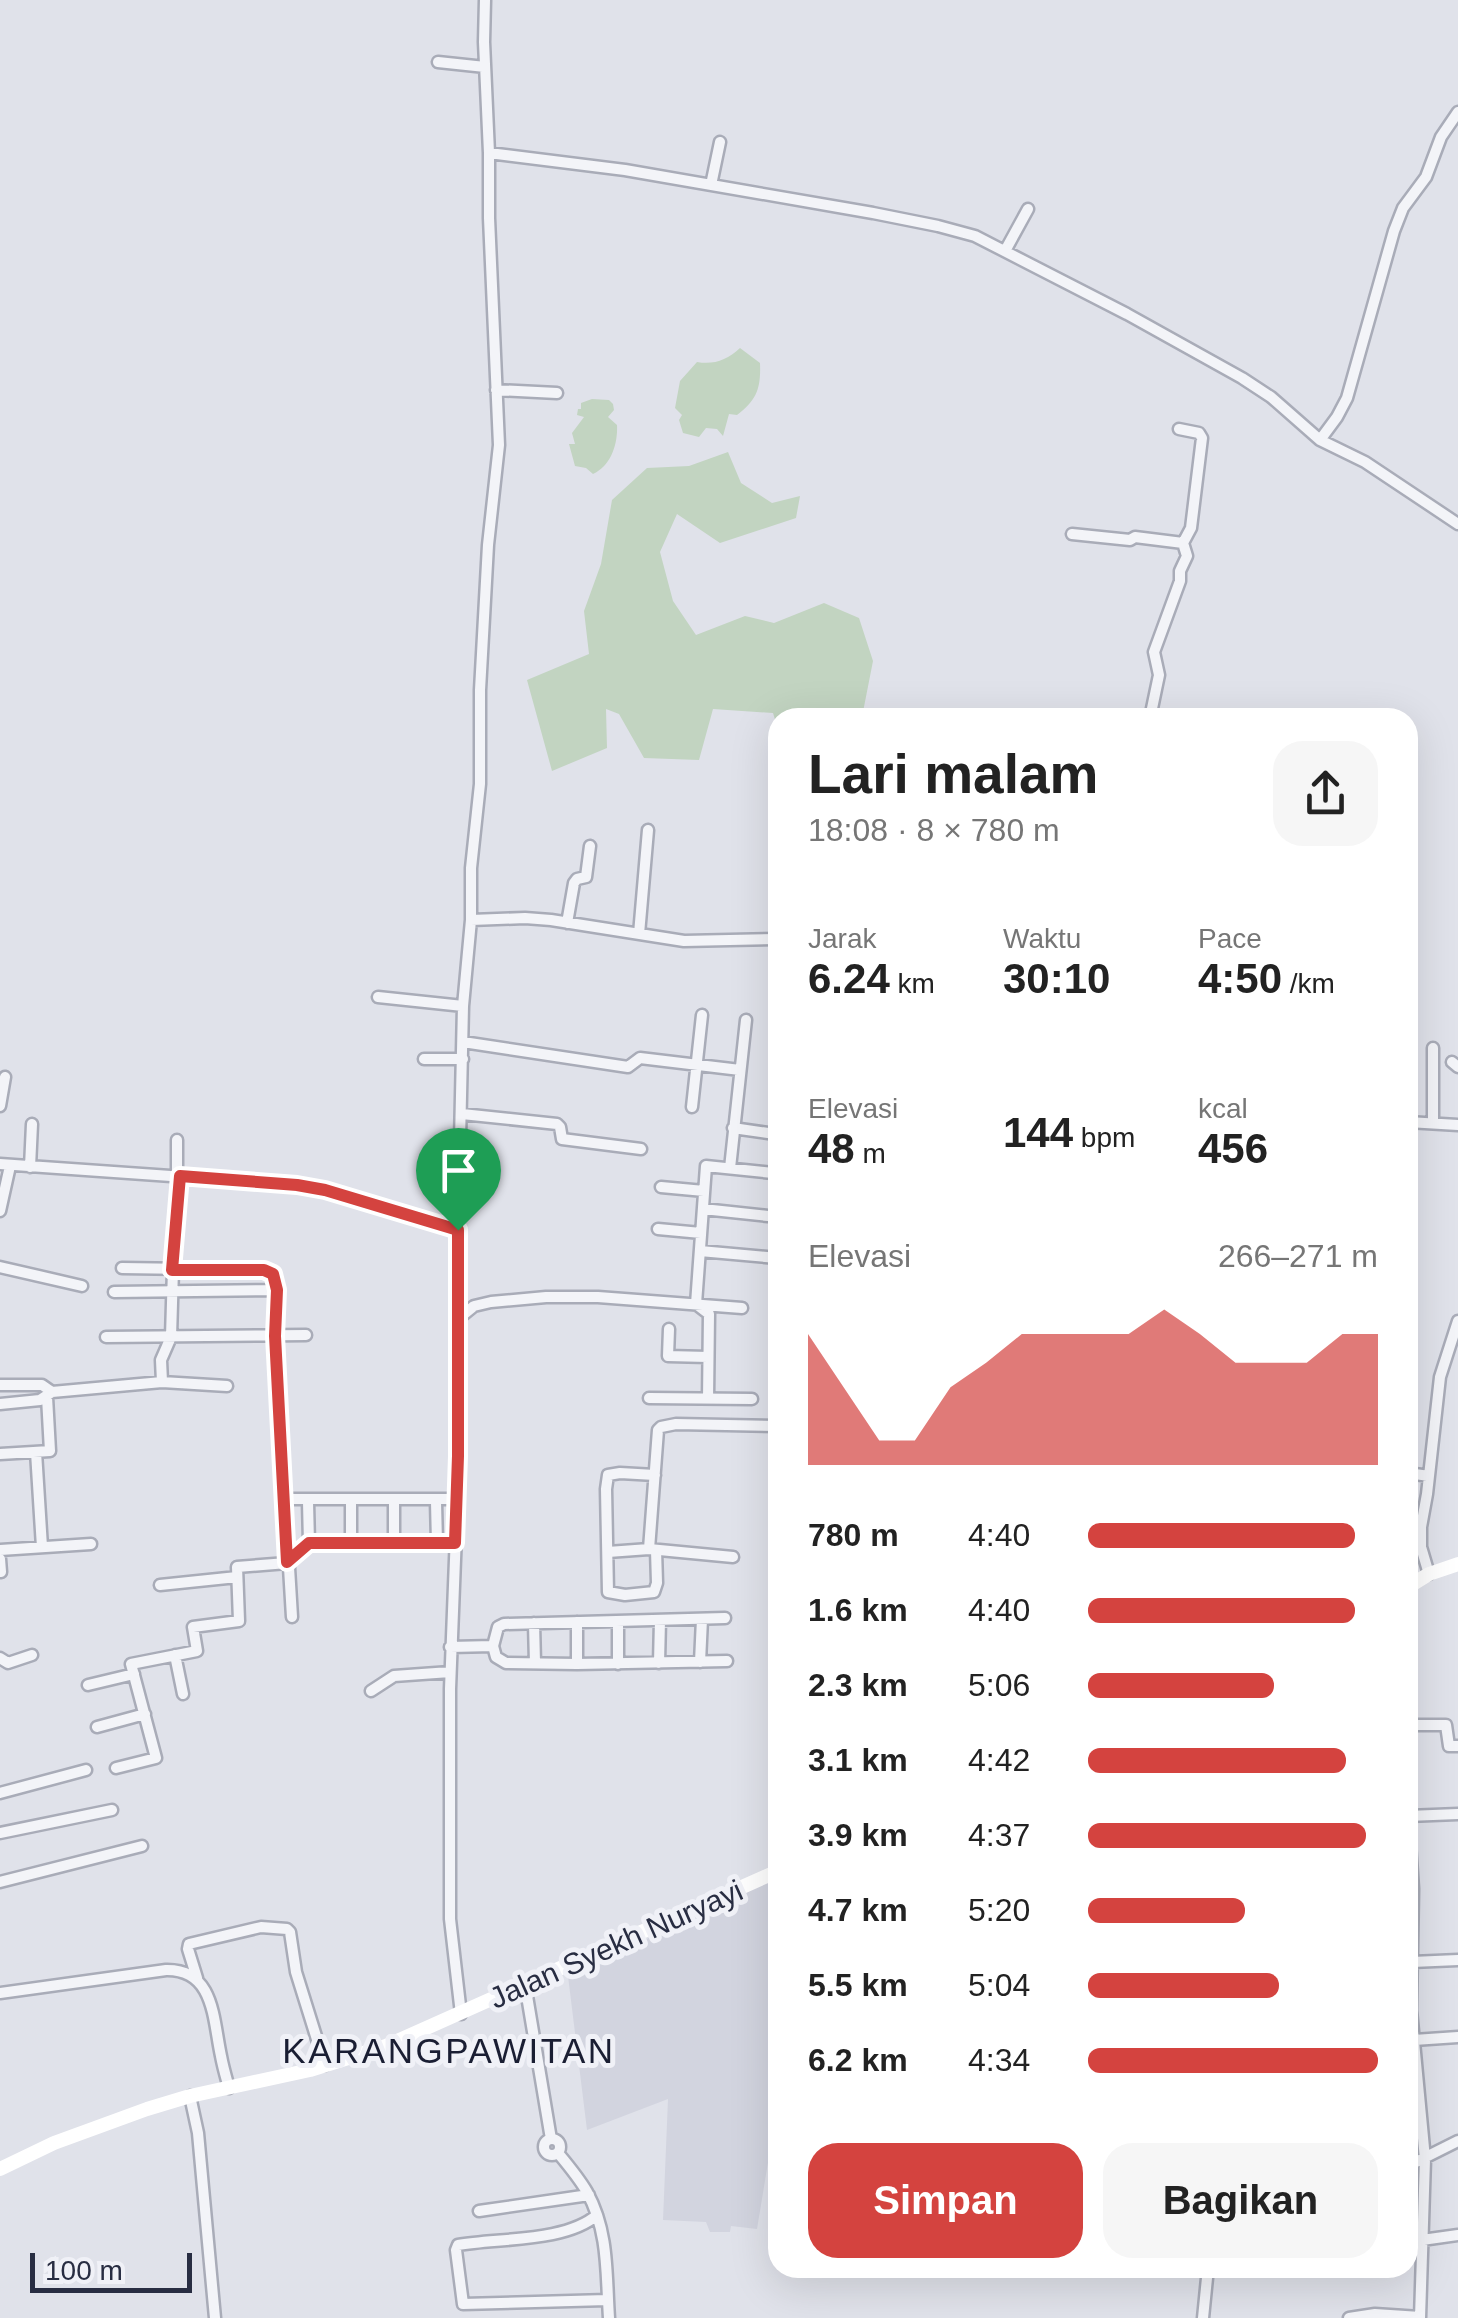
<!DOCTYPE html>
<html lang="id">
<meta charset="utf-8">
<style>
:root{--surface:#fff;--page:#f6f6f6;--text:#222;--muted:#767676;--accent:#d4433f}
body{margin:0;font-family:Helvetica,sans-serif;background:var(--page);color:var(--text);height:100vh;display:flex;flex-direction:column;font-size:38px;white-space:nowrap}
*{box-sizing:border-box;margin:0}
p{font-size:32px;color:var(--muted)}
.icon{flex:none;width:55px;height:55px;fill:none;stroke:currentColor;stroke-width:2;stroke-linecap:round;stroke-linejoin:round}
.map{position:relative;flex:1;overflow:hidden}
.drawer{position:absolute;left:768px;top:708px;width:650px;height:1570px;display:flex;flex-direction:column;background:var(--surface);border-radius:30px;box-shadow:0 10px 40px #0002}
.drawer>*{flex:none}
.scale{position:absolute;left:30px;bottom:25px;width:162px;box-sizing:border-box;padding-left:10px;border:5px solid #282d42;border-top:0;font-size:28px;line-height:35px;white-space:nowrap;color:#282d42;-webkit-text-stroke:8px #f0f1f7;paint-order:stroke}
.pin{position:absolute;display:grid;place-items:center;width:85px;height:85px;color:#fff;margin:-102px -42px;border-radius:50% 50% 50% 0;rotate:-45deg;box-shadow:0 0 10px #0007}
.pin .icon{rotate:45deg}
.round{display:grid;place-items:center;flex:none;width:105px;height:105px;border-radius:30px;background:var(--page)}
.summary{display:flex;align-items:center;justify-content:space-between;height:170px;padding:0 40px}
h1{font-size:55px;font-weight:800;line-height:75px}
.stats{display:grid;grid-template-columns:repeat(3,1fr);gap:15px;height:170px;padding:10px 40px}
.stats div{display:grid;align-content:center}
.stats b{font-size:42px;font-weight:800}
.stats small{font-size:28px;font-weight:400}
.stats p{font-size:28px}
.chart{height:280px;padding:20px 40px}
.chart p{display:flex;justify-content:space-between}
.chart svg{width:100%;height:180px;margin-top:10px;fill:var(--accent);opacity:.7}
.primary-button{display:flex;gap:20px;margin-top:auto;padding:20px 40px}
.primary-button a{flex:1;height:115px;border-radius:30px;background:var(--accent);color:#fff;font-size:40px;font-weight:800;line-height:115px;text-align:center}
.primary-button a+a{background:var(--page);color:var(--text)}
ul{padding:0 40px;list-style:none;font-size:32px}
li{display:grid;grid-template-columns:160px 120px 1fr;align-items:center;height:75px}
li i{height:25px;border-radius:12px;background:var(--accent)}
.map>svg:first-child{display:block}
.built{fill:#d2d4df}
.green{fill:#c2d4c1}
.lines{fill:none;stroke-linecap:round;stroke-linejoin:round}
.minor-casing{stroke:#a9acb8;stroke-width:15}
.minor{stroke:#f3f4f8;stroke-width:10}
.secondary{stroke:#fff;stroke-width:14}
.route-casing{stroke:#fff;stroke-width:20}
.route{stroke:#d4433f;stroke-width:12}
.labels{text-anchor:middle;dominant-baseline:central;stroke-width:10;stroke-linejoin:round;paint-order:stroke}
.street-label{font-size:30px;fill:#282d42;stroke:#f0f1f7}
.quarter-label{font-size:35px;letter-spacing:2.5px;fill:#1a1e33;stroke:#f0f1f7}
</style>
<div class="map">
<svg width="1458" height="2318" viewBox="0 0 1458 2318">
<rect width="100%" height="100%" fill="#e0e2ea"/>
<path class="built" d="M 776,1878 L 777,1928 L 771,1938 L 778,1951 L 777,2108 L 757,2229 L 731,2226 L 730,2232 L 710,2232 L 706,2222 L 663,2220 L 668,2099 L 587,2130 L 568,1976 Z"/>
<path class="green" d="M 740,348 L 760,363 C 761,388 757,400 737,415 L 729,414 L 723,436 L 717,429 L 706,428 L 699,437 L 683,433 L 679,420 L 682,415 L 675,408 L 680,381 L 697,362 C 714,365 727,360 740,348 Z
M 592,399 L 609,400 L 613,404 L 614,410 L 608,417 L 617,425 C 618,444 611,466 593,474 L 586,468 L 575,466 L 569,444 L 575,444 L 572,433 L 584,417 L 577,415 L 578,409 L 581,409 L 581,403 Z
M 728,452 L 741,483 L 772,503 L 800,496 L 796,518 L 720,543 L 677,514 L 660,552 L 673,601 L 696,635 L 745,616 L 774,623 L 824,603 L 859,618 L 873,661 L 862,717 L 778,718 L 777,726 L 773,713 L 713,709 L 699,760 L 644,758 L 619,714 L 606,709 L 607,748 L 552,771 L 527,680 L 589,654 L 584,611 L 601,564 L 612,500 L 647,468 L 689,466 Z"/>
<g class="lines">
<defs>
<path id="minor" d="M 438,62 L 485,67
M 489,153 L 625,170 L 873,213 L 938,226 L 975,236 L 1127,314 L 1242,378 L 1271,397 L 1320,440 L 1365,462 L 1458,524
M 711,185 L 720,142
M 1005,251 L 1028,209
M 496,390 L 557,393
M 1320,440 L 1337,417 L 1347,398 L 1394,231 L 1403,208 L 1426,177 L 1441,137 L 1458,112
M 1072,534 L 1130,540 L 1135,537 L 1183,543
M 1150,718 L 1159,675 L 1154,652 L 1180,581 L 1180,571 L 1187,556 L 1183,543 L 1191,528 L 1202,438 L 1199,433 L 1179,429
M 471,920 L 525,918 L 551,920 L 684,941 L 778,939
M 567,923 L 574,883 L 577,879 L 586,877 L 590,846
M 639,934 L 648,830
M 378,997 L 463,1006
M 463,1042 L 628,1067 L 640,1058 L 740,1070
M 1433,1048 L 1433,1123
M 424,1059 L 463,1059
M 1452,1062 L 1458,1067
M 0,1106 L 5,1077
M 692,1107 L 702,1015
M 462,1114 L 557,1124 L 560,1127 L 562,1139 L 641,1149
M 1408,1122 L 1458,1125
M 733,1128 L 775,1134
M 177,1140 L 177,1176
M 0,1164 L 297,1185 L 353,1197 L 458,1230
M 30,1167 L 32,1124
M 730,1168 L 746,1020
M 661,1187 L 704,1191
M 703,1209 L 768,1216
M 0,1211 L 10,1166
M 658,1229 L 701,1233
M 700,1251 L 777,1258
M 0,1267 L 82,1286
M 122,1268 L 259,1270 L 273,1274 L 277,1290 L 275,1336 L 292,1617
M 114,1292 L 277,1290
M 458,1319 L 474,1306 L 491,1302 L 546,1297 L 598,1297 L 742,1308
M 669,1329 L 668,1356 L 708,1357
M 106,1337 L 306,1335
M 162,1382 L 227,1386
M 0,1385 L 42,1385 L 52,1392
M 649,1398 L 752,1399
M 708,1399 L 709,1314 L 696,1304 L 706,1166 L 773,1173
M 0,1404 L 40,1400 L 52,1392 L 162,1382 L 161,1360 L 171,1337 L 174,1235 L 181,1176
M 36,1452 L 42,1547
M 0,1454 L 50,1451 L 47,1397
M 1408,1473 L 1429,1476
M 655,1475 L 620,1473 L 608,1475 L 606,1489 L 608,1592 L 625,1595 L 654,1592 L 657,1583 L 656,1550
M 292,1499 L 457,1499
M 308,1502 L 309,1543
M 394,1502 L 394,1543
M 436,1502 L 437,1543
M 351,1543 L 351,1502
M 649,1549 L 658,1430 L 661,1427 L 676,1424 L 778,1426
M 0,1550 L 91,1544
M 608,1552 L 649,1549 L 733,1557
M 0,1559 L 1,1572
M 1429,1574 L 1421,1547 L 1421,1527 L 1427,1494 L 1440,1377 L 1458,1321
M 160,1585 L 237,1577
M 534,1623 L 535,1663
M 493,1646 L 498,1627 L 504,1624 L 725,1618
M 450,1647 L 493,1646 L 496,1657 L 506,1663 L 577,1664 L 727,1661
M 175,1655 L 183,1694
M 0,1658 L 8,1663 L 32,1655
M 700,1662 L 702,1619
M 659,1663 L 660,1620
M 577,1664 L 577,1622
M 618,1664 L 618,1621
M 88,1685 L 134,1674
M 371,1691 L 394,1676 L 450,1672
M 1408,1725 L 1446,1725 L 1449,1746 L 1458,1746
M 97,1727 L 145,1714
M 116,1768 L 156,1758 L 131,1664 L 197,1651 L 193,1627 L 239,1621 L 237,1567 L 287,1563 L 309,1543 L 455,1543
M 0,1793 L 86,1770
M 1408,1811 L 1413,1889 L 1411,2010 L 1425,2159 L 1420,2318
M 1408,1816 L 1458,1814
M 0,1833 L 112,1810
M 0,1882 L 142,1846
M 1412,1962 L 1458,1960
M 197,1978 L 188,1949 L 189,1944 L 261,1927 L 287,1929 L 290,1932 L 296,1972 L 325,2065
M 525,1984 L 551,2139
M 0,1993 L 166,1970 C 215,1969 213,2020 221,2056 C 223,2067 226,2077 229,2088
M 461,2014 L 450,1919 L 450,1689 L 459,1456 L 458,1230 L 463,1006 L 471,920 L 471,868 L 480,784 L 480,690 L 488,545 L 499,445 L 489,218 L 489,153 L 484,42 L 485,0
M 1414,2040 L 1458,2037
M 190,2096 L 198,2133 L 215,2318
M544 2147a8 8 0 1 1 16 0a8 8 0 1 1-16 0Z
M 558,2153 C 568,2165 579,2178 587,2192 C 609,2232 606,2274 609,2318
M 1408,2166 L 1458,2141
M 479,2211 L 589,2195
M 597,2215 C 566,2242 499,2238 458,2245 L 456,2250 L 463,2304 L 607,2300
M 1422,2240 L 1458,2235
M 1203,2318 L 1208,2268
M 1349,2318 L 1375,2314 L 1420,2317"/>
</defs>
<use href="#minor" class="minor-casing"/>
<use href="#minor" class="minor"/>
<path class="secondary" d="M 1408,1587 L 1429,1574 L 1458,1564
M 0,2169 L 54,2143 L 147,2109 L 190,2096 L 310,2070 L 386,2046 L 778,1871"/>
</g>
<g class="lines">
<defs>
<path id="route" d="M 180,1176 L 297,1185 L 325,1190 L 458,1230 L 458,1456 L 455,1543 L 309,1543 L 287,1562 L 275,1336 L 277,1290 L 273,1274 L 264,1270 L 172,1270 Z"/>
</defs>
<use href="#route" class="route-casing"/>
<use href="#route" class="route"/>
</g>
<g class="labels">
<g class="street-label">
<text transform="translate(616 1944) rotate(-24)">Jalan Syekh Nuryayi</text>
</g>
<g class="quarter-label">
<text x="449" y="2050">KARANGPAWITAN</text>
</g>
</g>
</svg>
<div class="scale">100 m</div>
<div class="pin" style="left:458px;top:1230px;background:#1e9e55"><svg class="icon" aria-label="arrive" viewBox="0 0 24 24"><path d="M6 21V4h12l-3 4 3 4H6"/></svg></div>
<section class="drawer">
<div class="summary"><div><h1>Lari malam</h1><p>18:08 · 8 × 780 m</p></div><a class="round"><svg class="icon" aria-label="share" viewBox="0 0 24 24"><path d="M12 15V3M7 8l5-5 5 5M5 13v7h14v-7"/></svg></a></div>
<div class="stats">
<div><p>Jarak</p><b>6.24<small> km</small></b></div>
<div><p>Waktu</p><b>30:10</b></div>
<div><p>Pace</p><b>4:50<small> /km</small></b></div>
</div>
<div class="stats">
<div><p>Elevasi</p><b>48<small> m</small></b></div>
<div><b>144<small> bpm</small></b></div>
<div><p>kcal</p><b>456</b></div>
</div>
<div class="chart"><p><span>Elevasi</span>266–271 m</p>
<svg viewBox="0 0 160 44" preserveAspectRatio="none"><path d="M0 44V12L10 25L20 38L30 38L40 25L50 19L60 12L70 12L80 12L90 12L100 6L110 12L120 19L130 19L140 19L150 12L160 12V44z"/></svg>
</div>
<ul>
<li><b>780 m</b>4:40<i style="width:92%"></i></li>
<li><b>1.6 km</b>4:40<i style="width:92%"></i></li>
<li><b>2.3 km</b>5:06<i style="width:64%"></i></li>
<li><b>3.1 km</b>4:42<i style="width:89%"></i></li>
<li><b>3.9 km</b>4:37<i style="width:96%"></i></li>
<li><b>4.7 km</b>5:20<i style="width:54%"></i></li>
<li><b>5.5 km</b>5:04<i style="width:66%"></i></li>
<li><b>6.2 km</b>4:34<i style="width:100%"></i></li>
</ul>
<div class="primary-button"><a>Simpan</a><a>Bagikan</a></div>
</section>
</div>
